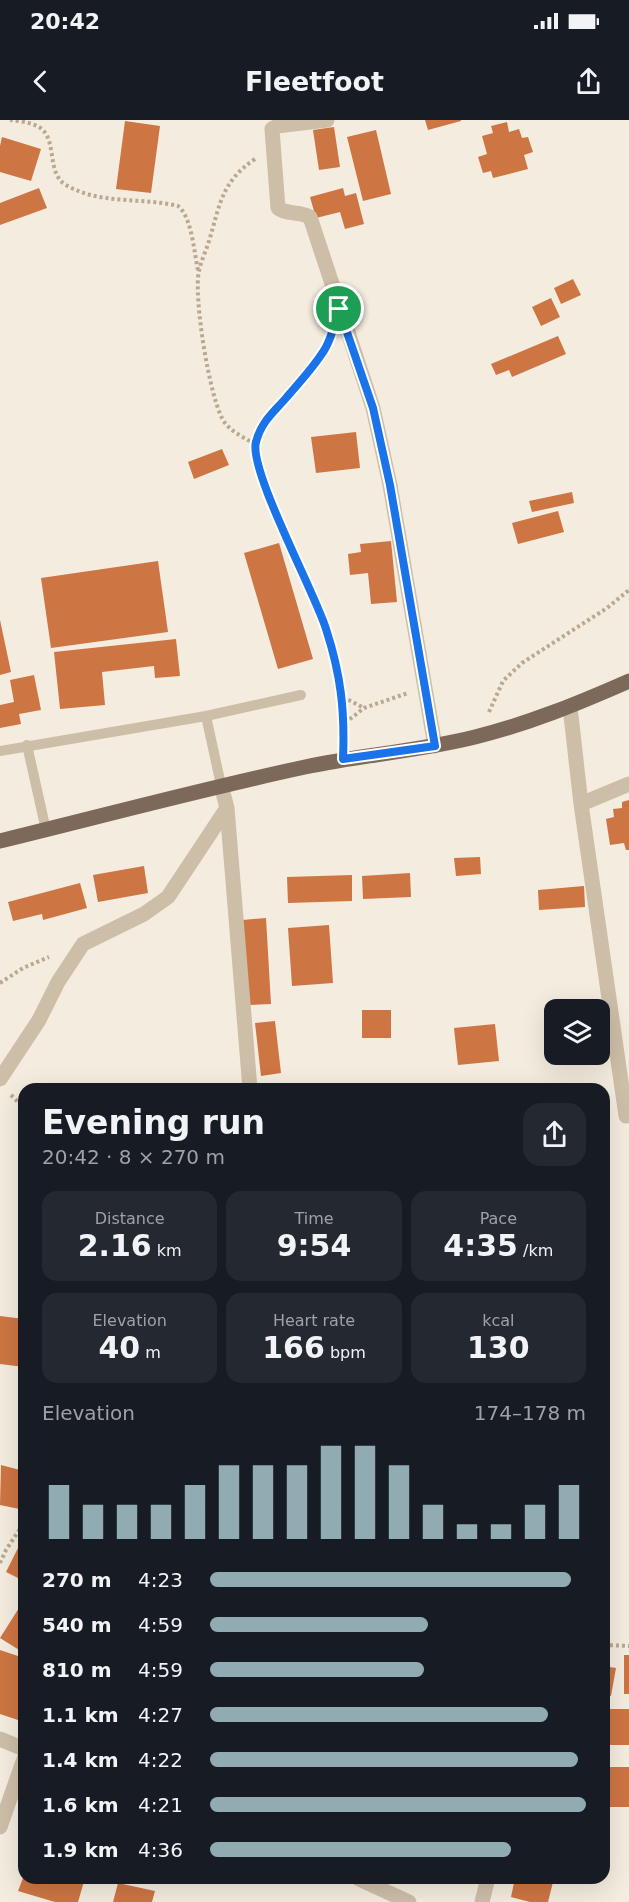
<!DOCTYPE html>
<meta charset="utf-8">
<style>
:root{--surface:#171b24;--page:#242831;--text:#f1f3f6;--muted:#9ea1a6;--accent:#91abb2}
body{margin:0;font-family:"DejaVu Sans",sans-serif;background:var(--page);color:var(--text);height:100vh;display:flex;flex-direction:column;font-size:22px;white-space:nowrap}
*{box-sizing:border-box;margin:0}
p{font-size:20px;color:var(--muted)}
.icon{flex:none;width:33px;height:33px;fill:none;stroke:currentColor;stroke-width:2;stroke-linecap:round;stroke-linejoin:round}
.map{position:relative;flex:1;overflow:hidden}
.drawer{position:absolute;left:18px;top:963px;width:592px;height:801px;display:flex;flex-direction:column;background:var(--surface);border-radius:18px;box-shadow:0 6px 24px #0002}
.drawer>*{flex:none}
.fabs{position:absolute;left:544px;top:879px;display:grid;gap:12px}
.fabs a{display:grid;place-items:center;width:66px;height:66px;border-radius:12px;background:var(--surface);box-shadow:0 6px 24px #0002;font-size:30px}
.pin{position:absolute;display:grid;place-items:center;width:51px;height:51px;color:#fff;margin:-26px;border:3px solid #fff;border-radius:50%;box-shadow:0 2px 6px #0007}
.round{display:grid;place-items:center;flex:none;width:63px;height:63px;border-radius:18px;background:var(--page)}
.overview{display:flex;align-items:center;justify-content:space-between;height:102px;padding:0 24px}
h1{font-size:33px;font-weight:700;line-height:45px}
.stats{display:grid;grid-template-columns:repeat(3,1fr);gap:9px;height:102px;padding:6px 24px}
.stats div{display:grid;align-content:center;border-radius:15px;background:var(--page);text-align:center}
.stats b{font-size:30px;font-weight:700}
.stats small{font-size:16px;font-weight:400}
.stats p{font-size:16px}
.chart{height:168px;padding:12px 24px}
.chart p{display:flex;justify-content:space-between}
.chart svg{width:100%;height:108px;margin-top:6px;stroke:var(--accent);stroke-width:6}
ul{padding:0 24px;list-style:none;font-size:20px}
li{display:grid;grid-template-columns:96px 72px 1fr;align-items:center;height:45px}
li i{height:15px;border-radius:8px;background:var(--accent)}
.status{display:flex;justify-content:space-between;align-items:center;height:42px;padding:0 30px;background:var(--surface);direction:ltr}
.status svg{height:16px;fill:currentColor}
header{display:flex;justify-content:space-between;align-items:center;height:78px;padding:0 24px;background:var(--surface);font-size:27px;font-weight:700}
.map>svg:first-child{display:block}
.building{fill:#cd7543}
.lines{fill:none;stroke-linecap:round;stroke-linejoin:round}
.path{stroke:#b9a892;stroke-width:4;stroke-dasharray:3 3;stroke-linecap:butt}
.service{stroke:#cdbea8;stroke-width:10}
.minor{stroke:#cdbea8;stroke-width:15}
.primary{stroke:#7d6959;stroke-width:15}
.route-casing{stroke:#fff;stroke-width:12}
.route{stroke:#1a73e8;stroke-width:8}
</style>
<div class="status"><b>20:42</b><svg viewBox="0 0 49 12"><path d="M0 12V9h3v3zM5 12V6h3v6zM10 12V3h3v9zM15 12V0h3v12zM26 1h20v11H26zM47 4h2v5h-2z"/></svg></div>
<header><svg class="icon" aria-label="back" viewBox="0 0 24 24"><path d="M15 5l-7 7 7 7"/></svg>Fleetfoot<svg class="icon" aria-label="share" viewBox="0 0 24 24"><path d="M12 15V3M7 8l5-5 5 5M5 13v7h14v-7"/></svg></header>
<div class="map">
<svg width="629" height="1782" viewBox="0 0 629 1782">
<rect width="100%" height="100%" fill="#f4ecde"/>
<path class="building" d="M 425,0 L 461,0 L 461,1 L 428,10 Z
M 125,1 L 160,6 L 151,73 L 116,69 Z
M 507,2 L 509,12 L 519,9 L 522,18 L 528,17 L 533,32 L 524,35 L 528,49 L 493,58 L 491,51 L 483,53 L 478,37 L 487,34 L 482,16 L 493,13 L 491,6 Z
M 334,7 L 340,47 L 319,50 L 313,10 Z
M 376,10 L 391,74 L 363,81 L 347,17 Z
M 2,17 L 41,29 L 31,61 L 0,52 L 0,26 Z
M 39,68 L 47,88 L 0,105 L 0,83 Z
M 343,68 L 345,76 L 356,73 L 364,104 L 345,109 L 340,92 L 316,98 L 310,77 Z
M 573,159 L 581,175 L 561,184 L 554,168 Z
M 551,178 L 560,197 L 541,206 L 532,187 Z
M 558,216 L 566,234 L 512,257 L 509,250 L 496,255 L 491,244 Z
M 356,312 L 360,348 L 316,353 L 311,317 Z
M 222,329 L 229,345 L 194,359 L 188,342 Z
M 572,372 L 574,383 L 532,392 L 529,381 Z
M 558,391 L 564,412 L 518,424 L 512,403 Z
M 391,421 L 397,482 L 371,484 L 368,453 L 350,455 L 348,434 L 361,432 L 360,424 Z
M 279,423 L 313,539 L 278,549 L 244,433 Z
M 158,441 L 168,512 L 51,528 L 41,458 Z
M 0,500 L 11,552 L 0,555 Z
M 176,519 L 180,556 L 155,558 L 154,546 L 102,552 L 105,585 L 60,589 L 54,532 Z
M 34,555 L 41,590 L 19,594 L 21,604 L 0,608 L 0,585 L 14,582 L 10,560 Z
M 629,680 L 629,730 L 626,730 L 624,723 L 610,725 L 606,699 L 614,697 L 613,689 L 622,688 L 622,682 Z
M 480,737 L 481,754 L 456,756 L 454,738 Z
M 144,746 L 148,773 L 98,782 L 93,755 Z
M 410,753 L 411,777 L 363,779 L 362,756 Z
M 352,755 L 352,781 L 288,783 L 287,757 Z
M 80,763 L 87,788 L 43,800 L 42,794 L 13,801 L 8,782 Z
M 584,766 L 585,787 L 539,790 L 538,770 Z
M 266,798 L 271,884 L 248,885 L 243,800 Z
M 329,805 L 333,863 L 292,866 L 288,808 Z
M 362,890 L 391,890 L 391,918 L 362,918 Z
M 275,901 L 281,953 L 261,956 L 255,903 Z
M 495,904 L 499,941 L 458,945 L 454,908 Z
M 0,1196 L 24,1199 L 24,1247 L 0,1244 Z
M 1,1345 L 24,1351 L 24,1390 L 0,1385 Z
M 24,1416 L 24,1461 L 6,1452 Z
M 24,1480 L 24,1533 L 0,1518 Z
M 0,1530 L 24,1538 L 24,1602 L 0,1594 Z
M 624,1535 L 629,1535 L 629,1574 L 624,1574 Z
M 604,1546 L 616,1548 L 611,1576 L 604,1575 Z
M 610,1589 L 629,1589 L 629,1625 L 610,1625 Z
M 604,1647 L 629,1647 L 629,1687 L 604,1687 Z
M 23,1758 L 85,1758 L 78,1782 L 55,1782 L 18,1771 Z
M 515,1758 L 556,1758 L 555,1763 L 553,1762 L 548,1782 L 530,1782 L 511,1777 Z
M 118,1763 L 155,1771 L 152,1782 L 113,1782 Z"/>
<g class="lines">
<path class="path" d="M 10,0 C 18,1 29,2 37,6 C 59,16 45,53 66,65 C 100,85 141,77 178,86 C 192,97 194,133 198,150
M 255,39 C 221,62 220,85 209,121 C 206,131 201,141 199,151 C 193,175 210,284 225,303 C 233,313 245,318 255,324
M 329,219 C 320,241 302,260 286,278 C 273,293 261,302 256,322 C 248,350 315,473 326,509 C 338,545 346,582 344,621
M 343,577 L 364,588
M 489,592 L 503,561 L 522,543 L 607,488 L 629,470
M 345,603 L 364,588 L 408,573
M 0,863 L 23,848 L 49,837
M 11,975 L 24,988
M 0,1443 L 6,1430 L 24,1403
M 604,1525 L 629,1526"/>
<path class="service" d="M 206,596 L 221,665
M 27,625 L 46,710
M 0,631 L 206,596 L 301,575"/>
<path class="minor" d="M 327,0 L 277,6 L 272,9 L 278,88 C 287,95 299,91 310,97 L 373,288 L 390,365 L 435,626
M 570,587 L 581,684 L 626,996
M 221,665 L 227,688 L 250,969
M 581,684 L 629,664
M 0,959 L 39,900 L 58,862 L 83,824 L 144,794 L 168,777 L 227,688
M 0,1619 L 24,1629
M 0,1707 L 24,1639
M 357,1758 L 409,1782
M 482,1782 L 488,1758"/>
<path class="primary" d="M 0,721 C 102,696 203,669 305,647 C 362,635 419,631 475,617 C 528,604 579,583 629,561"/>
</g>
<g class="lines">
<defs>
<path id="route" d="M 339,189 L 373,288 L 390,365 L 435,626 L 343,639 C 345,591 341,555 326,509 C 315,473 248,349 256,322 C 261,302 273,293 286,278 C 298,264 311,250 321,235 C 331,222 334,204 339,189 Z"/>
</defs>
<use href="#route" class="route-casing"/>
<use href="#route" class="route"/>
</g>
</svg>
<div class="fabs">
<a><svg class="icon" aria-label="layers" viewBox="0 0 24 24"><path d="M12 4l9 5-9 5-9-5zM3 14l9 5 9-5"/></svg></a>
</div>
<div class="pin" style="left:339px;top:189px;background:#1e9e55"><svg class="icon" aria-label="arrive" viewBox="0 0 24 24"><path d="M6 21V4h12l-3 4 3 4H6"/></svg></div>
<section class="drawer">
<div class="overview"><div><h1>Evening run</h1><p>20:42 · 8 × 270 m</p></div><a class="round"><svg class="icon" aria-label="share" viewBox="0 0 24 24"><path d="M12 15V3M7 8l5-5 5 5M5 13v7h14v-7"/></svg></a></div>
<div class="stats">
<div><p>Distance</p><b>2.16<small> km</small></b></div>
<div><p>Time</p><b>9:54</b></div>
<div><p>Pace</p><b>4:35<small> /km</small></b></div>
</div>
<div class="stats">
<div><p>Elevation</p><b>40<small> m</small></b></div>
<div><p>Heart rate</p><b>166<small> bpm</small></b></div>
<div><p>kcal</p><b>130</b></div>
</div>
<div class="chart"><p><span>Elevation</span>174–178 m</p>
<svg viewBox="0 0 160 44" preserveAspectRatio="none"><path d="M5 44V22M15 44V30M25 44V30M35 44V30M45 44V22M55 44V14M65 44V14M75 44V14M85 44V6M95 44V6M105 44V14M115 44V30M125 44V38M135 44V38M145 44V30M155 44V22"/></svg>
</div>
<ul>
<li><b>270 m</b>4:23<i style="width:96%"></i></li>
<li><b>540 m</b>4:59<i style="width:58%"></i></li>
<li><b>810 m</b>4:59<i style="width:57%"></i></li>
<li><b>1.1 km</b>4:27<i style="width:90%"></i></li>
<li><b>1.4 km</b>4:22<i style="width:98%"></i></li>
<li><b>1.6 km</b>4:21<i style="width:100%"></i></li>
<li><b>1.9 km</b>4:36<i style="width:80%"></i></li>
</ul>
</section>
</div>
